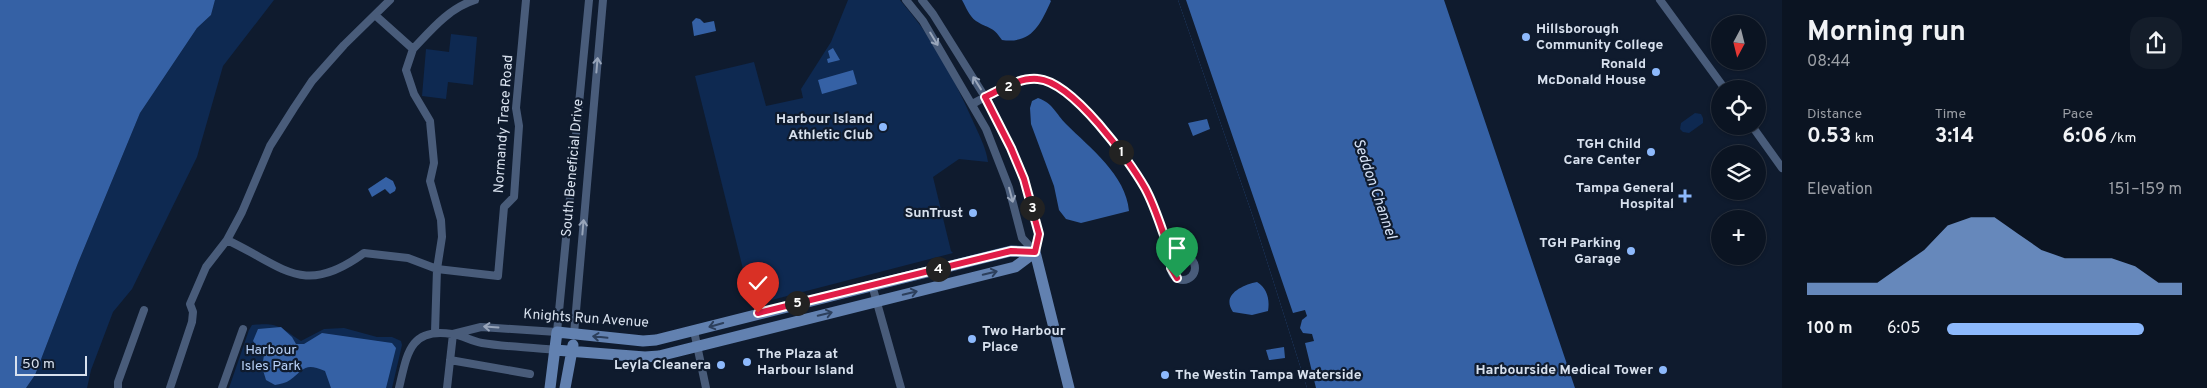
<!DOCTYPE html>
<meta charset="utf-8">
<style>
:root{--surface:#0b1422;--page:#141d2a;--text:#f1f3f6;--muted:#9a9ea5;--line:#2b3340;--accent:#8db9fc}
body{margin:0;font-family:Overpass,sans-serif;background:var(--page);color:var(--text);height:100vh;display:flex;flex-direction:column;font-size:19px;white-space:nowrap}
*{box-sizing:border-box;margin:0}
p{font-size:16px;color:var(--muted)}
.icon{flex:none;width:28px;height:28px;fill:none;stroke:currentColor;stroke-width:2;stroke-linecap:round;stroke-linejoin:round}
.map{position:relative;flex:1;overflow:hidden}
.sheet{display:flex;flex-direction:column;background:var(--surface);width:425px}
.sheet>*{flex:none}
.needle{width:32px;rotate:187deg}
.fabs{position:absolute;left:1711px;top:15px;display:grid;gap:10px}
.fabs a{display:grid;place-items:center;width:55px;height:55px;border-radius:50%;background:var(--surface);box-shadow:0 1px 4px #0004,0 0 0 1px var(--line);font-size:25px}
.scale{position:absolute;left:15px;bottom:12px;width:72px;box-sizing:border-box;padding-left:5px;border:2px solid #d8e1ee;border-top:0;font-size:14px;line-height:18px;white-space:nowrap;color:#d8e1ee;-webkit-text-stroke:4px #0f1b2e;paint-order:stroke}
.pin{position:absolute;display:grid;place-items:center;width:42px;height:42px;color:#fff;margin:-51px -21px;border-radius:50% 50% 50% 0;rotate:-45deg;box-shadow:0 0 5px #0007}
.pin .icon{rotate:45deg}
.km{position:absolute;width:25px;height:25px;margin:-12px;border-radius:50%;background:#222;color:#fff;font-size:14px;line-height:25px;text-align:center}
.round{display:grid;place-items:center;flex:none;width:52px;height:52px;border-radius:20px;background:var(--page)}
.head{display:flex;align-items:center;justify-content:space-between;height:85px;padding:0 25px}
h1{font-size:28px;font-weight:700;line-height:38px}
.metrics{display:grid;grid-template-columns:repeat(3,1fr);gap:8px;height:85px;padding:5px 25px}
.metrics div{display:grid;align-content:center}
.metrics b{font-size:21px;font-weight:700}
.metrics small{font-size:14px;font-weight:400}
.metrics p{font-size:14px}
.chart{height:140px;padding:10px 25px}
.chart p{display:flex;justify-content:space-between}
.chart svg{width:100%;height:90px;margin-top:5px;fill:var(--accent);opacity:.7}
ul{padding:0 25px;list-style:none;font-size:16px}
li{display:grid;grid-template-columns:80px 60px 1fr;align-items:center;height:38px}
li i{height:12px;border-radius:6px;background:var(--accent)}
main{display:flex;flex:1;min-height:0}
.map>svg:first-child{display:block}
.green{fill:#0e2951}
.water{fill:#3561a5}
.pier{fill:#0f1b2e}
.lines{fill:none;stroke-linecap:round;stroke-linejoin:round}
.street{stroke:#495c7a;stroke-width:8}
.secondary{stroke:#6281b0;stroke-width:11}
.oneway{stroke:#98a5ba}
.oneway2{stroke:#2c3f5c}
.route-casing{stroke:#fff;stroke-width:10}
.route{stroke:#e11d48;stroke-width:6}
.poi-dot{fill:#8db9fc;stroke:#0f1b2e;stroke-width:2}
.labels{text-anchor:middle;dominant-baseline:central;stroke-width:4.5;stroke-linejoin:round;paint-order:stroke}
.poi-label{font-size:14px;font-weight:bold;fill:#d8e1ee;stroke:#0f1b2e;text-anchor:end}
.street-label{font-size:14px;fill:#d8e1ee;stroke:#0f1b2e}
.park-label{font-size:14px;fill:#b7d0f6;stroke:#0f1b2e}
.water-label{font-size:15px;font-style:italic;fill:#d8e4f8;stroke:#0f1b2e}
</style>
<main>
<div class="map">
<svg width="1782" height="388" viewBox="0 0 1782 388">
<rect width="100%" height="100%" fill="#0f1b2e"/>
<path class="green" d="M 215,0 L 274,0 L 223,66 L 197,157 L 132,289 L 113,312 L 91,370 L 87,388 L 26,388 L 35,375 L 78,263 L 140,113 L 197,28 L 211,15 Z
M 848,0 L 900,0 C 931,35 953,76 972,119 C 978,133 986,147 988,162 L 959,159 L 933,177 L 951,251 L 953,253 L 752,305 L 695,76 L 754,62 L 766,106 L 803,98 L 801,89 L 831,42 Z
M 451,34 L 477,37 L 473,85 L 448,82 L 446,99 L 422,96 L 426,49 L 449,52 Z
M 1695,113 L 1701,114 L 1703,118 L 1703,123 L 1689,133 L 1683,132 L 1680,129 L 1681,123 Z
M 252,325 C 279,322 281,328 301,341 L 324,329 L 344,328 L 377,337 L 392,337 L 401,341 L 402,345 L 392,388 L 229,388 L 249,330 Z"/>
<path class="water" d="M 0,0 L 215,0 L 211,15 L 197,28 L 140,113 L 78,263 L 35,375 L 26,388 L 0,388 Z
M 962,0 L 1050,0 L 1051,1 C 1040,25 1032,44 1002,40 C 992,25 988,29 976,21 C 969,16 966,7 962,0 Z
M 1178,0 L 1444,0 L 1575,388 L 1307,388 L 1253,217 Z
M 696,18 L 700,19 L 704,23 L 714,21 L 716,31 L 694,36 L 692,22 Z
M 833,48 L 840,60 L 828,63 L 827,59 L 830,58 L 828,51 Z
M 853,70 L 857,84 L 822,94 L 818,80 Z
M 1038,98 C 1053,103 1056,114 1066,124 C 1090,148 1126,175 1129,211 L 1081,223 L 1066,219 L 1059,210 L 1054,186 L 1031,124 L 1030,108 L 1032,101 Z
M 1207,119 L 1210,129 L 1193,136 L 1188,123 Z
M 386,177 L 393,181 L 396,188 L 395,191 L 390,194 L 385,189 L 372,197 L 368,189 Z
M 1257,282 C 1267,288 1270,299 1268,311 L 1252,315 L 1233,312 C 1221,295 1242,285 1257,282 Z
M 281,327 L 292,337 L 296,344 L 304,344 L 322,333 L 392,343 L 396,348 L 386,388 L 331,388 L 325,371 C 305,362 304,369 290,380 C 286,383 280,384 275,385 L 266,380 L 262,367 L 264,355 L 253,341 L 258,329 Z
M 1284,347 L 1285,358 L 1269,360 L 1266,350 Z"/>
<path class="pier" d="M 1178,0 L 1186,0 L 1293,313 L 1305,310 L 1307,316 L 1302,320 L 1300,328 L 1303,333 L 1312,334 L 1314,341 L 1305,343 L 1316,388 L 1307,388 L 1253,217 Z"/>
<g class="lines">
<path class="street" d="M 906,0 L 923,21 L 986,129 L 1009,188 L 1022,238 L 1035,252
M 922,0 L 933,14 L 985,97 L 1011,148 L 1024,179 L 1039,234 L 1035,252
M 1660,0 L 1725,89
M 375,15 L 413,49 L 406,70 L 414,94 L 430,121 L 434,163 L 430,181 L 441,220 L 442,237 L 437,269 L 435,332
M 413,49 C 431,30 449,8 475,0
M 972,104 C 990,95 1020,76 1040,79 C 1073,84 1132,162 1147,191 C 1156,211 1162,232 1170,252 L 1176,257
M 1752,126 L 1782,168
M 227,240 C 283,266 303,298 364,253 L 408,258 L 437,269 L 498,276 L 504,207 L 514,197 L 519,126 L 516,108 L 526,0
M1171 268a12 12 0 1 1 24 0a12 12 0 1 1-24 0Z
M 872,285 L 901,388
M 694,331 L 706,388
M 453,334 L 481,327 L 557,332 L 589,0
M 574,334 L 603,0
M 450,360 L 530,374
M 118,388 L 118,382 L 144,310
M 170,388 L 192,322 L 193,312 L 190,304 L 206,267 L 227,240 L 242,212 L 270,146 L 294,108 L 312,81 L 344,45 L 390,0
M 222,388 L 243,329
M 399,388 C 407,355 409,327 452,334 C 462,335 471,341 482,343 C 505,347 531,347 555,350
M 447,388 L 453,334"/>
<path class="secondary" d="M 1035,252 L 1069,388
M 555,350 L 645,357 L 659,356 L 1015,267 L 1035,252
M 550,388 L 557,332 L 643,341 L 656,340 L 1011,251 L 1035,252
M 565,388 L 573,345"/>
</g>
<defs><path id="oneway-shaft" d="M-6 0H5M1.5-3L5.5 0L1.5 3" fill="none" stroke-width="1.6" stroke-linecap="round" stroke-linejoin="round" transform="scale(1.25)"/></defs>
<g class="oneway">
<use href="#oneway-shaft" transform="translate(934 39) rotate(59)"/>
<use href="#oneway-shaft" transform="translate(597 65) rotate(-85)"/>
<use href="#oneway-shaft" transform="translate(977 83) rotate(-122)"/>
<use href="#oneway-shaft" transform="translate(1011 195) rotate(75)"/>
<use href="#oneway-shaft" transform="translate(583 227) rotate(-85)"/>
<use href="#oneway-shaft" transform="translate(491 327) rotate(-176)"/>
</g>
<g class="oneway2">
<use href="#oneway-shaft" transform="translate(990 273) rotate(-14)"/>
<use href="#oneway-shaft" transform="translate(910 293) rotate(-14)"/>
<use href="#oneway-shaft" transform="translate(825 314) rotate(-14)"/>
<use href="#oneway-shaft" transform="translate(716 325) rotate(164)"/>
<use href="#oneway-shaft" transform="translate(600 337) rotate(-174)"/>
</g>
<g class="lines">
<defs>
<path id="route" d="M 758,313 L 1011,251 L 1035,252 L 1039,234 L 1024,179 L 1011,148 L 985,97 C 1002,89 1020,77 1038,79 C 1073,82 1129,160 1145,188 C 1156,208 1162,231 1170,252 L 1176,258 L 1171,268 L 1177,278"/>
</defs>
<use href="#route" class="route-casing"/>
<use href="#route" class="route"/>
</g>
<g class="poi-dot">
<circle cx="1526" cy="37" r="5"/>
<circle cx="1656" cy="72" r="5"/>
<circle cx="883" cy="127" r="5"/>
<circle cx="1651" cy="152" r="5"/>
<path d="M1682.5 188.5h5v5h5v5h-5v5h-5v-5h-5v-5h5z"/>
<circle cx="973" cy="213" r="5"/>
<circle cx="1631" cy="251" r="5"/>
<circle cx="972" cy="339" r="5"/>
<circle cx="747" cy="362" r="5"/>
<circle cx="721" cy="365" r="5"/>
<circle cx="1663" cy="370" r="5"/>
<circle cx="1165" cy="375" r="5"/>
</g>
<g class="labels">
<g class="poi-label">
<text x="1536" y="29" text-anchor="start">Hillsborough<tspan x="1536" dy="16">Community College</tspan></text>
<text x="1646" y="64">Ronald<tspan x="1646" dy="16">McDonald House</tspan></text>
<text x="873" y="119">Harbour Island<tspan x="873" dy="16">Athletic Club</tspan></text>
<text x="1641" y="144">TGH Child<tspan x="1641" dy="16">Care Center</tspan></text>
<text x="1674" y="188">Tampa General<tspan x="1674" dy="16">Hospital</tspan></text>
<text x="963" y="213">SunTrust</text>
<text x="1621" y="243">TGH Parking<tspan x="1621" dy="16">Garage</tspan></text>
<text x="982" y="331" text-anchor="start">Two Harbour<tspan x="982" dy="16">Place</tspan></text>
<text x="757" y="354" text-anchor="start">The Plaza at<tspan x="757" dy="16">Harbour Island</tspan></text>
<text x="711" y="365">Leyla Cleanera</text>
<text x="1653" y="370">Harbourside Medical Tower</text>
<text x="1175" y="375" text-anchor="start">The Westin Tampa Waterside</text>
</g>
<g class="street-label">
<text transform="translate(504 124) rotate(-86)">Normandy Trace Road</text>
<text transform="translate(573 168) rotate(-85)">South Beneficial Drive</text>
<text transform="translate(586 319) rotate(4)">Knights Run Avenue</text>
</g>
<g class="park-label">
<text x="271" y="350">Harbour<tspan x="271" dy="16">Isles Park</tspan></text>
</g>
<g class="water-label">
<text transform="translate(1374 189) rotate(71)">Seddon Channel</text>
</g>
</g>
</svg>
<div class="fabs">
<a><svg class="needle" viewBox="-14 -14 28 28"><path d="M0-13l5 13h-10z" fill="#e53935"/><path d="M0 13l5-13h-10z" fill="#9a9ea5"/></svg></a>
<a><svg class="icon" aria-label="locate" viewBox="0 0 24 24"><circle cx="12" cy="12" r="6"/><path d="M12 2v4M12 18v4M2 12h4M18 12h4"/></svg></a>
<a><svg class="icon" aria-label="layers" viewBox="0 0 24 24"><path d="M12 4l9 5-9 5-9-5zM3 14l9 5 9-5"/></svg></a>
<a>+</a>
</div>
<div class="scale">50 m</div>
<div class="pin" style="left:1177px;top:278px;background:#1e9e55"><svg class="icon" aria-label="arrive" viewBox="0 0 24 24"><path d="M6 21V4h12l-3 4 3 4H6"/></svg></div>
<div class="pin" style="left:758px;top:313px;background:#d93025"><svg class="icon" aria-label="check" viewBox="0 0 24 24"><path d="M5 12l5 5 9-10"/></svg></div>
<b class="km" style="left:1121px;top:152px">1</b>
<b class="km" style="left:1008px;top:87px">2</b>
<b class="km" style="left:1032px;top:208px">3</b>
<b class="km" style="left:938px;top:269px">4</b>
<b class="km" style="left:797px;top:303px">5</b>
</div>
<section class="sheet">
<div class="head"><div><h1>Morning run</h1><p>08:44</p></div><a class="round"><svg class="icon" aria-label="share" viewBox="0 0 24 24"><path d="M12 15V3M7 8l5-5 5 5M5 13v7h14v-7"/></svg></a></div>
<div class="metrics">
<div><p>Distance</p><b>0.53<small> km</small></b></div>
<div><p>Time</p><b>3:14</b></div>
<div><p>Pace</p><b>6:06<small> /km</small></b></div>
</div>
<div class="chart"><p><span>Elevation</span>151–159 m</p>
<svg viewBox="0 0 160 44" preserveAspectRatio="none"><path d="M0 44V38L10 38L20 38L30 38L40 30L50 22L60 10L70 6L80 6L90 14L100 22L110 26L120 26L130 26L140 30L150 38L160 38V44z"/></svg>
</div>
<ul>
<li><b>100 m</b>6:05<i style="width:84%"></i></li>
</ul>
</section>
</main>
